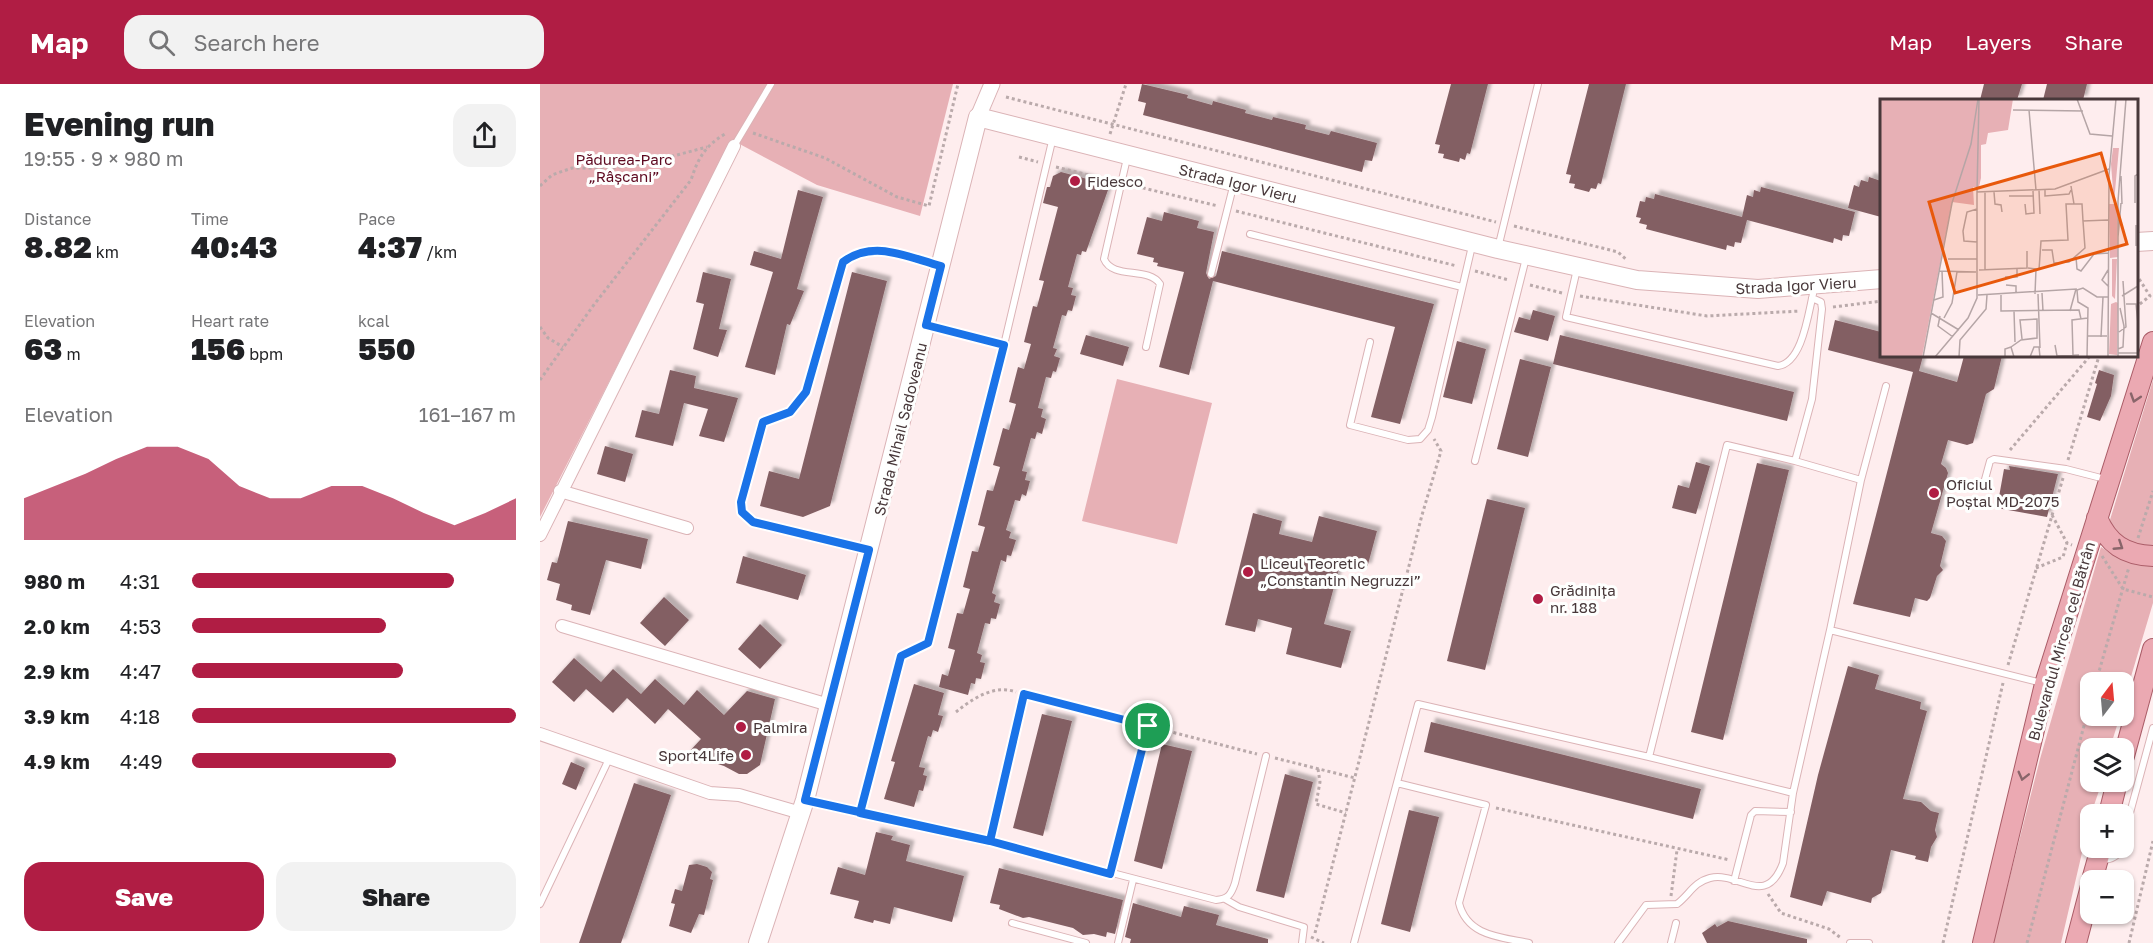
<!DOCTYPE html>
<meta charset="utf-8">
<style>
:root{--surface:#fff;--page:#f2f2f2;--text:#202124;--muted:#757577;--accent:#b01d44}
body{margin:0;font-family:"Golos Text",sans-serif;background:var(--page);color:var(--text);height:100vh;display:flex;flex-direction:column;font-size:22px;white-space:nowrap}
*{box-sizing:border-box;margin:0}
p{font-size:20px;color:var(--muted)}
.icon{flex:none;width:33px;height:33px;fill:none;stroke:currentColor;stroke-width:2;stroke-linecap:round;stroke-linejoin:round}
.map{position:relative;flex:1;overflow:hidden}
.details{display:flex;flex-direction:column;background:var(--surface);width:540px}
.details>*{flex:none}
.needle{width:39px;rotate:16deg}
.tools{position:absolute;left:1540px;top:588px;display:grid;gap:12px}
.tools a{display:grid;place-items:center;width:54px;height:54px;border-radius:12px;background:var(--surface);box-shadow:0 2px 4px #0004;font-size:30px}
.pin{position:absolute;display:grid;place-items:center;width:51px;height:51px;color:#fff;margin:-26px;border:3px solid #fff;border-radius:50%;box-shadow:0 2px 6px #0007}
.round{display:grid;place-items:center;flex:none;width:63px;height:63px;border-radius:18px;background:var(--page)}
.headline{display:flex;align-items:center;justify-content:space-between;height:102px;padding:0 24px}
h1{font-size:33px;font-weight:800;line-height:45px}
.figures{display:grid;grid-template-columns:repeat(3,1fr);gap:9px;height:102px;padding:6px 24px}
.figures div{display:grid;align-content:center}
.figures b{font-size:30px;font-weight:800}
.figures small{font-size:16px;font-weight:400}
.figures p{font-size:16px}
.chart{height:168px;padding:12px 24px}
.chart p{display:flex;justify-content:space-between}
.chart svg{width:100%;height:108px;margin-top:6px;fill:var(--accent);opacity:.7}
.action{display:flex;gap:12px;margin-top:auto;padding:12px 24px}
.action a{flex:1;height:69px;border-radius:18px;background:var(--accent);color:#fff;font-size:24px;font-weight:800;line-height:69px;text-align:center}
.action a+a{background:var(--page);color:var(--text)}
ul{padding:0 24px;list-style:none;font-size:20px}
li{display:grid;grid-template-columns:96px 72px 1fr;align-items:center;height:45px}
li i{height:15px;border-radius:8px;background:var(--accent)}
header{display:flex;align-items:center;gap:36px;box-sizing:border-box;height:84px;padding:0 30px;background:var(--accent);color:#fff}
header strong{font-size:28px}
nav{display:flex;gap:33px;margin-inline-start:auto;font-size:21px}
.search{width:420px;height:54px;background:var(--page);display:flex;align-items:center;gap:15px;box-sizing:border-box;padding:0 21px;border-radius:18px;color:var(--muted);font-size:22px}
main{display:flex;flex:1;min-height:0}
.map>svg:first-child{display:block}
.green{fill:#e7b0b5}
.building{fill:#835f63;filter:url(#shadow)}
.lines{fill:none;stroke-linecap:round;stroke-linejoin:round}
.service-casing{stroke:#dbb3b6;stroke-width:8}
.minor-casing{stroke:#dbb3b6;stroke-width:14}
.tertiary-casing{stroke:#dbb3b6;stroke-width:17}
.secondary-casing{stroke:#dbb3b6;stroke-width:20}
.primary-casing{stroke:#aa5c67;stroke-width:22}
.path{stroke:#baaaab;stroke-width:3;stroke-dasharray:3 3;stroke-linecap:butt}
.service{stroke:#fff;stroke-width:6}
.minor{stroke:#fff;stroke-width:12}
.tertiary{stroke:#fff;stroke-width:15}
.secondary{stroke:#fff;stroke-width:18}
.primary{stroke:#eba9b2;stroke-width:20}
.oneway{stroke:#89656a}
.route-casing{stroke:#fff;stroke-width:12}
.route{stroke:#1a73e8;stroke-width:8}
.poi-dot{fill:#b01d44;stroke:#fefffe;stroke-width:2}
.labels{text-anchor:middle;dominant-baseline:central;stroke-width:6;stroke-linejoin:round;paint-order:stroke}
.park-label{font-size:15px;fill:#5d0920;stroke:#fefffe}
.poi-label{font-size:15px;fill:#48383a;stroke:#fefffe;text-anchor:start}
.street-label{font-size:15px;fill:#48383a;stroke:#fefffe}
.inset-road{fill:none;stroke:#b5a5a6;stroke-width:1.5}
.view{fill:#e8590c;fill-opacity:0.15;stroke:#e8590c;stroke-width:3}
.inset-edge{fill:none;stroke:#48383a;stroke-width:3}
</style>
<header>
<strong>Map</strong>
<div class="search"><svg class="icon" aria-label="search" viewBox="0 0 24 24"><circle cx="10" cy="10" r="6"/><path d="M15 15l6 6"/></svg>Search here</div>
<nav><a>Map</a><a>Layers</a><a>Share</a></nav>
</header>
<main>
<section class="details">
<div class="headline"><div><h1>Evening run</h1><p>19:55 · 9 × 980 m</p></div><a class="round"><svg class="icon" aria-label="share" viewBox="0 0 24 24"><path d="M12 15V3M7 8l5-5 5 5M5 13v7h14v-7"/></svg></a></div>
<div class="figures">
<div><p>Distance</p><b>8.82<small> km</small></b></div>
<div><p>Time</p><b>40:43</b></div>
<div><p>Pace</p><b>4:37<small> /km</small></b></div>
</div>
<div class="figures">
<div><p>Elevation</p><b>63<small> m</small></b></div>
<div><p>Heart rate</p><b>156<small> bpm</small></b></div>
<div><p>kcal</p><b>550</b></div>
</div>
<div class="chart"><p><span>Elevation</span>161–167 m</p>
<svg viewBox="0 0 160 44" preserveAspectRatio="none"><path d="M0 44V27L10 22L20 17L30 11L40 6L50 6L60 11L70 22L80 27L90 27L100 22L110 22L120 27L130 33L140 38L150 33L160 27V44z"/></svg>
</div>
<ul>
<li><b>980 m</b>4:31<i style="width:81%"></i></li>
<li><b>2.0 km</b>4:53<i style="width:60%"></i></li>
<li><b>2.9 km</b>4:47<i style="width:65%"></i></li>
<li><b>3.9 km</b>4:18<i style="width:100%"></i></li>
<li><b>4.9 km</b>4:49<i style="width:63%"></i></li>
</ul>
<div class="action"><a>Save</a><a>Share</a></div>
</section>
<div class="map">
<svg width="1613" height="859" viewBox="0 0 1613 859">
<defs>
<filter id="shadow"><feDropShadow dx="4.5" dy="-4.5" stdDeviation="1.5" flood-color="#0004"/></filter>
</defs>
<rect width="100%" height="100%" fill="#feedee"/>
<path class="green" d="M 0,0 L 413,0 L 380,132 L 277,101 L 192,56 L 0,433 Z
M 577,295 L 672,319 L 637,460 L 542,437 Z
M 1613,296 L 1613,464 L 1579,455 L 1569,439 Z
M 1561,463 C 1577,474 1593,483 1613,482 L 1613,519 L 1584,616 L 1584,598 L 1551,598 L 1551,632 L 1580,632 L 1570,664 L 1551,664 L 1551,698 L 1562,698 L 1551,730 L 1521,859 L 1453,859 L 1500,675 Z"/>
<path class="building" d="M 602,0 L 648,11 L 647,14 L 672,21 L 673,17 L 706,26 L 705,29 L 732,36 L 733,33 L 766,41 L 765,45 L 789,51 L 791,47 L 837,59 L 832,77 L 825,76 L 822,88 L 603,31 L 606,19 L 598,17 Z
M 911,0 L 948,0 L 930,70 L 927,69 L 925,76 L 920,74 L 919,78 L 903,74 L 904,70 L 898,69 L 900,61 L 895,60 Z
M 1049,0 L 1086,0 L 1061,100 L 1058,99 L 1056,105 L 1051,104 L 1049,108 L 1034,104 L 1035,100 L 1029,99 L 1031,91 L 1026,90 Z
M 1444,0 L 1482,0 L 1477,16 L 1440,16 Z
M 1507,0 L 1547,0 L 1543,16 L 1503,16 Z
M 521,88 L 555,97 L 553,102 L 568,106 L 546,168 L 542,167 L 541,171 L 537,170 L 528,203 L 533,204 L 531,211 L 536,212 L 532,227 L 528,226 L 526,232 L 522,231 L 513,264 L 517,265 L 514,272 L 520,274 L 516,288 L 513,287 L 511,294 L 506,293 L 498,324 L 503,325 L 501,333 L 506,335 L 502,350 L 497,348 L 495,355 L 491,354 L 482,387 L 487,388 L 485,396 L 490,397 L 486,412 L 482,410 L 480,417 L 475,416 L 466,446 L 471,448 L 469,454 L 476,456 L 471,472 L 467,471 L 466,478 L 461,476 L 452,509 L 456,511 L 454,518 L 460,520 L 456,535 L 451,534 L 450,540 L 445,539 L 437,569 L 442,571 L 440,578 L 445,579 L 441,595 L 436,594 L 435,600 L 431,599 L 428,611 L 399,603 L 402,590 L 408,592 L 415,566 L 408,564 L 417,529 L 423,530 L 430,505 L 423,503 L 432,467 L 438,468 L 445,443 L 438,441 L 447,406 L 453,407 L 460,383 L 453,381 L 463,344 L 469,346 L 476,320 L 469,318 L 478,283 L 484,285 L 491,260 L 484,258 L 493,222 L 497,223 L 504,197 L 499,196 L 518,123 L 503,119 L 507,103 L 510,103 L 513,92 Z
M 1329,93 L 1341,97 L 1341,133 L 1308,124 L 1314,101 L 1319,103 L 1321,96 L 1328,98 Z
M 1221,103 L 1315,128 L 1309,152 L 1303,151 L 1302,157 L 1294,154 L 1293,159 L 1207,136 L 1201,159 L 1195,158 L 1194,163 L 1187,161 L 1186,166 L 1106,145 L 1107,141 L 1099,139 L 1101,134 L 1096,133 L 1100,117 L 1105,118 L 1106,113 L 1114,115 L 1115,110 L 1202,133 L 1207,111 L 1213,113 L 1214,106 L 1220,108 Z
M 258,106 L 283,113 L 257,205 L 264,207 L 250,241 L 247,240 L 235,291 L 205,283 L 233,188 L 210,181 L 214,167 L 241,175 Z
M 624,128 L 659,137 L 657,144 L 674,148 L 666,189 L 669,195 L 676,192 L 682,167 L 894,220 L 860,340 L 831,333 L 855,243 L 673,197 L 649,291 L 619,283 L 644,188 L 617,182 L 618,179 L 613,178 L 614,174 L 597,170 L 607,133 L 622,137 Z
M 163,188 L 191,195 L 179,245 L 187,246 L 178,273 L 153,265 L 164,220 L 156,218 Z
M 312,188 L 347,197 L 290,422 L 263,433 L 220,422 L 229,387 L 259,395 Z
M 993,226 L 1015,232 L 1008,257 L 974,248 L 979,233 L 990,236 Z
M 1295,236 L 1341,248 L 1341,272 L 1383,272 L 1379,287 L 1417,298 L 1424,272 L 1462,272 L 1454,305 L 1446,310 L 1433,359 L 1427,361 L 1408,356 L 1401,380 L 1406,384 L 1408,389 L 1391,449 L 1402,452 L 1406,457 L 1400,482 L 1403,486 L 1397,492 L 1390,514 L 1387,517 L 1375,514 L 1370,533 L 1313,520 L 1373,288 L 1288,266 Z
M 546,251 L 589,263 L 583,282 L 540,270 Z
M 1020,251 L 1254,308 L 1247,337 L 1013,280 Z
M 917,257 L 946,265 L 932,320 L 903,313 Z
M 980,275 L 1011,283 L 988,373 L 957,365 Z
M 130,286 L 156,292 L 154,304 L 198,314 L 184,358 L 159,352 L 168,325 L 144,319 L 133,362 L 95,353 L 102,326 L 119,330 Z
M 1559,286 L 1574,291 L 1571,312 L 1560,337 L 1547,333 L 1557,300 L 1555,299 Z
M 65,362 L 93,370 L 85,398 L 57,390 Z
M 1156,378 L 1170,382 L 1156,430 L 1132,424 L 1138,401 L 1149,404 Z
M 1217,379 L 1249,386 L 1183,656 L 1151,648 Z
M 1469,382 L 1518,390 L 1507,433 L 1457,424 L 1464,385 L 1470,386 Z
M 947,415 L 985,424 L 945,586 L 907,577 Z
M 713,429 L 742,437 L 739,450 L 772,458 L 779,432 L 837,447 L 827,484 L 801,477 L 784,540 L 811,547 L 801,584 L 746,570 L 752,544 L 718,535 L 715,548 L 685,541 Z
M 28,437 L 108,455 L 101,485 L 66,476 L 50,531 L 31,526 L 32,521 L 16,516 L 20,500 L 7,496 L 12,478 L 17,479 Z
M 203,472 L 266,491 L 258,516 L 196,499 Z
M 124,513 L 149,536 L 125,562 L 100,539 Z
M 220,540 L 242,561 L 220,585 L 198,565 Z
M 34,574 L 61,598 L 73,585 L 101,610 L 115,595 L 144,621 L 157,606 L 184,631 L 207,607 L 235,615 L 220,681 L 207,690 L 199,690 L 184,682 L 147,670 L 161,655 L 128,625 L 115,640 L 87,614 L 73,629 L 46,605 L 34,618 L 12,598 Z
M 1308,582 L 1339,591 L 1335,605 L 1381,618 L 1380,625 L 1387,627 L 1363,715 L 1381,718 L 1391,727 L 1399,729 L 1395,746 L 1397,753 L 1391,763 L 1388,778 L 1375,775 L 1376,772 L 1351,766 L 1341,809 L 1332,814 L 1331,819 L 1287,807 L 1282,822 L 1250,813 L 1278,691 Z
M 374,600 L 404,609 L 398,631 L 403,632 L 398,648 L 393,646 L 391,653 L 388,652 L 379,683 L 385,684 L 383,691 L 387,692 L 383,707 L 379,706 L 374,723 L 344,715 L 355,678 L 351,677 Z
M 502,630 L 532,637 L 503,752 L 473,744 Z
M 891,638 L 1161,705 L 1153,735 L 884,668 Z
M 622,660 L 652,667 L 622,785 L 594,777 Z
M 31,678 L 45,684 L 36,706 L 22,700 Z
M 745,690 L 773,698 L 744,814 L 716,807 Z
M 94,699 L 131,711 L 97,813 L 81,859 L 39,859 Z
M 869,726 L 899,733 L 870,848 L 841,840 Z
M 336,748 L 353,752 L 351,756 L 370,761 L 366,777 L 424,792 L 412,838 L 354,823 L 350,840 L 334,836 L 333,839 L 314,834 L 319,817 L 290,810 L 298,783 L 325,791 Z
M 157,780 L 167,783 L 172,788 L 170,795 L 173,796 L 164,831 L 159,830 L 151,849 L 129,842 L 135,820 L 131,819 L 135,805 L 142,807 L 149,781 Z
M 459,784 L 583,816 L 575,850 L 567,848 L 566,853 L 554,850 L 543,851 L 533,844 L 489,833 L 483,834 L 459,825 L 460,821 L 450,819 Z
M 593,819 L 641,833 L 644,822 L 679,831 L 676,841 L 728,855 L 728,859 L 590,859 L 591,855 L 585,853 Z
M 1188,837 L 1267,855 L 1267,859 L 1167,859 L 1162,849 L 1175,840 L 1177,843 Z"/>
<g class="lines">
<defs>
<path id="service" d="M 194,62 L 231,0
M 587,74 L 564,175 C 573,196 608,182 620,200 L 606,263
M 710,150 L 922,203
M 958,164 L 998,0
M 1037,185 L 1026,233 L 1238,282 C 1262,279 1268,231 1273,210
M 671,190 L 694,99
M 1272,214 L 1281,218 L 1282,225 L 1272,315 L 1255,377 L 1321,396 L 1290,546 L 1502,599
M 387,241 L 464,261
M 830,258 L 810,341 L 868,356 L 880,355 L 888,346 L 892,333 L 932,162
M 935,377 L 986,174
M 1321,396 L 1346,302
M 1444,399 L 1450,377 L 1454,375 L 1526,385 L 1565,395
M 325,466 L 213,438 L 202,428 L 201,418 L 223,338 L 250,328 L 266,308 L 303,178 C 334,155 365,172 398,182
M 1109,673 L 1253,709
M 857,699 L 946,721 L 919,819 C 927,852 960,853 989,859
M 268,717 L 450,757 L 676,816 C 688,815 691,811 695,799 L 726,672
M 319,729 L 361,572 L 388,559 L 464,261 L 513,53
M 1584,751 L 1613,644
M 450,757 L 484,610
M 1561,776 C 1570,776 1578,773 1581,764
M 570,790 L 607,642
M 1194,797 L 1211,731 L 1215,727 L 1251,728
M 685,815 L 699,823 L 764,843 L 762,859
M 0,820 L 69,675
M 472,839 L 546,859
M 578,859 L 593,796
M 814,859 L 878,620 L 1109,673 L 1187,361 L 1255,377
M 1078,859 L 1106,821 L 1137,820 C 1149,811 1154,798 1170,794 C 1199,787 1226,825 1243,779 L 1253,709 L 1290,546
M 1131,859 L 1136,839
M 1310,859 L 1329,859"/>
<path id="minor" d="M 20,407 L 147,444
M 0,451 L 194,62
M 22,542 L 289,621
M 0,650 L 170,709 L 199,711 L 261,729"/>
<path id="tertiary" d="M 438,33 L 452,0"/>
<path id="secondary" d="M 1596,158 L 1613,157
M 218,859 L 265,716 L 438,33 L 958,165 L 1097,196 L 1218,205 L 1342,195"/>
<path id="primary" d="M 1557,434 C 1568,460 1585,471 1613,472
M 1584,672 L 1613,565
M 1569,730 L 1577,698
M 1552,796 L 1561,764
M 1443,859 L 1505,600 L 1613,258
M 1536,859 L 1551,802"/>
</defs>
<use href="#service" class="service-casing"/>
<use href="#minor" class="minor-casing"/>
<use href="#tertiary" class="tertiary-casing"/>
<use href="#secondary" class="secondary-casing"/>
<use href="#primary" class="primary-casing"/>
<path class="path" d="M 466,13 L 956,138
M 213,49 L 285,74 L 357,113 L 389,122 L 418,0
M 570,50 L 586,0
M 479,73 L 498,78
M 516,83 L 573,97
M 591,101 L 678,122
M 0,102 L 12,91 L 32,84 L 72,84 L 107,79 L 167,63
M 696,127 L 917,182
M 974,142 L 1078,168 L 1087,176
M 935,187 L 969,196
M 1596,190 L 1610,212 L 1596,223
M 990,201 L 1022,209
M 1040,212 L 1167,232 L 1260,227
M 1293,223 L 1342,217
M 0,243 L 8,254 L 23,263
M 0,296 L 53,222 L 151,96 C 158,74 165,62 185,50
M 1470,366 L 1550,272
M 1528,376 L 1559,272
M 1512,431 L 1527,459 L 1532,461
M 1598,454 L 1613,407
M 1562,472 L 1583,505 L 1613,513
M 1496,484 L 1523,473 L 1527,459
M 1468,581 L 1523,394
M 1556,598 L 1589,483
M 494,613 L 598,639
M 416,628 C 432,615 454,600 476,608
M 616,644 L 717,670
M 735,674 L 815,694
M 778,685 L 780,698 L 776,720 L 806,729
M 956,724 L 1190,776
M 1228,810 L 1241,829 L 1289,845 L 1301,854
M 1131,812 L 1137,766
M 775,849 L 882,431 L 901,367 L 894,355
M 771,853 L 784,859
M 1403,859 L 1463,599
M 1487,859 L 1551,615
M 1589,859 L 1613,757"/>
<use href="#service" class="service"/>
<use href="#minor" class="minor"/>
<use href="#tertiary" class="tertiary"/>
<use href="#secondary" class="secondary"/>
<use href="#primary" class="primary"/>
</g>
<defs><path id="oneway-chevron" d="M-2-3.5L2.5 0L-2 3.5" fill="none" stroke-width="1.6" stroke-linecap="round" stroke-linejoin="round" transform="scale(1.5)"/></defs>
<g class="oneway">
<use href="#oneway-chevron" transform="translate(1595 314) rotate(108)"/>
<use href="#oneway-chevron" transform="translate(1579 462) rotate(33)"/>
<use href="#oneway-chevron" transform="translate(1483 692) rotate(104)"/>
</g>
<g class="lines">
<defs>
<path id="route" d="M 608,642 L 570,790 L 450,757 L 265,716 L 329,466 L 213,438 L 202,428 L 201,418 L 223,338 L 250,328 L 266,308 L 303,178 C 334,155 367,173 401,182 L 386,241 L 464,261 L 388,559 L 361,572 L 320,729 L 450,757 L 484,610 L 608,642"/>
</defs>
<use href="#route" class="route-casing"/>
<use href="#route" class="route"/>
</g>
<g class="poi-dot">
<circle cx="535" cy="97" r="6"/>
<circle cx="1394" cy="409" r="6"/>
<circle cx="708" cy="488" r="6"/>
<circle cx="998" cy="515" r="6"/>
<circle cx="201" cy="643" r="6"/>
<circle cx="206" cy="671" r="6"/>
</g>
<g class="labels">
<g class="park-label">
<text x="84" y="75">Pădurea-Parc<tspan x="84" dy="17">„Râșcani”</tspan></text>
</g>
<g class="poi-label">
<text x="547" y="97">Fidesco</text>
<text x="1406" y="400">Oficiul<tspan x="1406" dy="17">Poștal MD-2075</tspan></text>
<text x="720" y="479">Liceul Teoretic<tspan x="720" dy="17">„Constantin Negruzzi”</tspan></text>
<text x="1010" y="506">Grădinița<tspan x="1010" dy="17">nr. 188</tspan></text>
<text x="213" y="643">Palmira</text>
<text x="194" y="671" text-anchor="end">Sport4Life</text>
</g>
<g class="street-label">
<text transform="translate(698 99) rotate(14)">Strada Igor Vieru</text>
<text transform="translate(1256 201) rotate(-3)">Strada Igor Vieru</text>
<text transform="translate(360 345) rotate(-76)">Strada Mihail Sadoveanu</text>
<text transform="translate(1521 557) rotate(-74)">Bulevardul Mircea cel Bătrân</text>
</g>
</g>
<g transform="translate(1340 15)">
<rect width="258" height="258" fill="#feedee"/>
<path d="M 0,0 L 133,0 L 128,31 L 108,34 L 106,45 L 101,46 L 101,79 L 99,88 L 93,88 L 94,106 L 72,103 L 42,258 L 0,258 ZM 233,49 L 239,49 L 234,103 L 231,65 ZM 229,105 L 237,105 L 238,158 L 230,159 ZM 232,160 L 237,160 L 235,200 L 232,197 ZM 236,203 L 238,204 L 237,256 L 229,255 L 231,205 Z" fill="#e7b0b5"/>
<path class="inset-road" d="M 197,0 L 210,35 L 232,37M 133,11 L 203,12M 149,11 L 156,91M 241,77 L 242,105M 191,87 L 194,105 L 202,105 L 203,122 L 228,121M 159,91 L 160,115M 165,91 L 165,97 L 189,95 L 191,91M 97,93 L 99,0M 105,93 L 105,171M 114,93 L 115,105 L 121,106 L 122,113M 129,97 L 154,97M 255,104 L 255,77 L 258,75M 145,105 L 146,115 L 154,114 L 153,92M 256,126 L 256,147M 238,138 L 241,104M 97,143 L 84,142 L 83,132 L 87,113 L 97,110M 162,151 L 172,151 L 174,164 L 189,163 L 205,149 L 203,122M 196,158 L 197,170 L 201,172 L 214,155 L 229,154M 68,160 L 97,160M 148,169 L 156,170 L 155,195M 99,171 L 147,169 L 147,152M 159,171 L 161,142 L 188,141 L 186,105 L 194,105M 228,171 L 222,181 L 229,188M 59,172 L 96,173M 125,178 L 137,178 L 137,170M 126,186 L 136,187 L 136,195M 162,194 L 163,212M 158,195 L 160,249M 98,196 L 196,190 L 190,212M 121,196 L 121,212 L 199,211 L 201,220M 242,197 L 258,187M 54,201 L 63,198 L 62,172M 246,205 L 256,205 L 258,225M 134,212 L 135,243M 51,214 L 79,231M 60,217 L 58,227 L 73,238M 64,219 L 72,204 L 77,173M 239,233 L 246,228 L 243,182M 208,237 L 227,237M 221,238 L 223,198M 175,246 L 177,257 L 199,256M 131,248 L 141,241 L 157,239 L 157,220 L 140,221 L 142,240M 238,250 L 243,248 L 244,227 L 240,209M 238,254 L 258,254M 193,256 L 192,221 L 208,219M 43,258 L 72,104 L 91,45 L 98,0M 55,258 L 88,219 L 97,199 L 97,93 L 175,90 L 229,70M 79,258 L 80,241 L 106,210 L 107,196M 125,258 L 125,250 L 131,248 L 134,258M 150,258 L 154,248 L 159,248 L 160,258M 207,258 L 208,209 L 198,203 L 197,191 L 203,189 L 217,198 L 228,198M 228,258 L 229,76 L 236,0M 238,258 L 238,102 L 246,0"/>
<path class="view" d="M 221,54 L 247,145 L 75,194 L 49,103 Z"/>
<rect width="258" height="258" class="inset-edge"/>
</g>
</svg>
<div class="tools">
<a><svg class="needle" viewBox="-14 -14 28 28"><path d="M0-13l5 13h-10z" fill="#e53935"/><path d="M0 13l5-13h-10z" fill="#757577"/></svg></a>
<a><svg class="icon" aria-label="layers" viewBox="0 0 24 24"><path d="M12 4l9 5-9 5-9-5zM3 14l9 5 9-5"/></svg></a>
<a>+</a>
<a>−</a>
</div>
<div class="pin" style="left:608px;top:642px;background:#1e9e55"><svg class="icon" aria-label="arrive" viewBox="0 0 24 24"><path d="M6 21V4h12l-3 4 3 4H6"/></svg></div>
</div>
</main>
